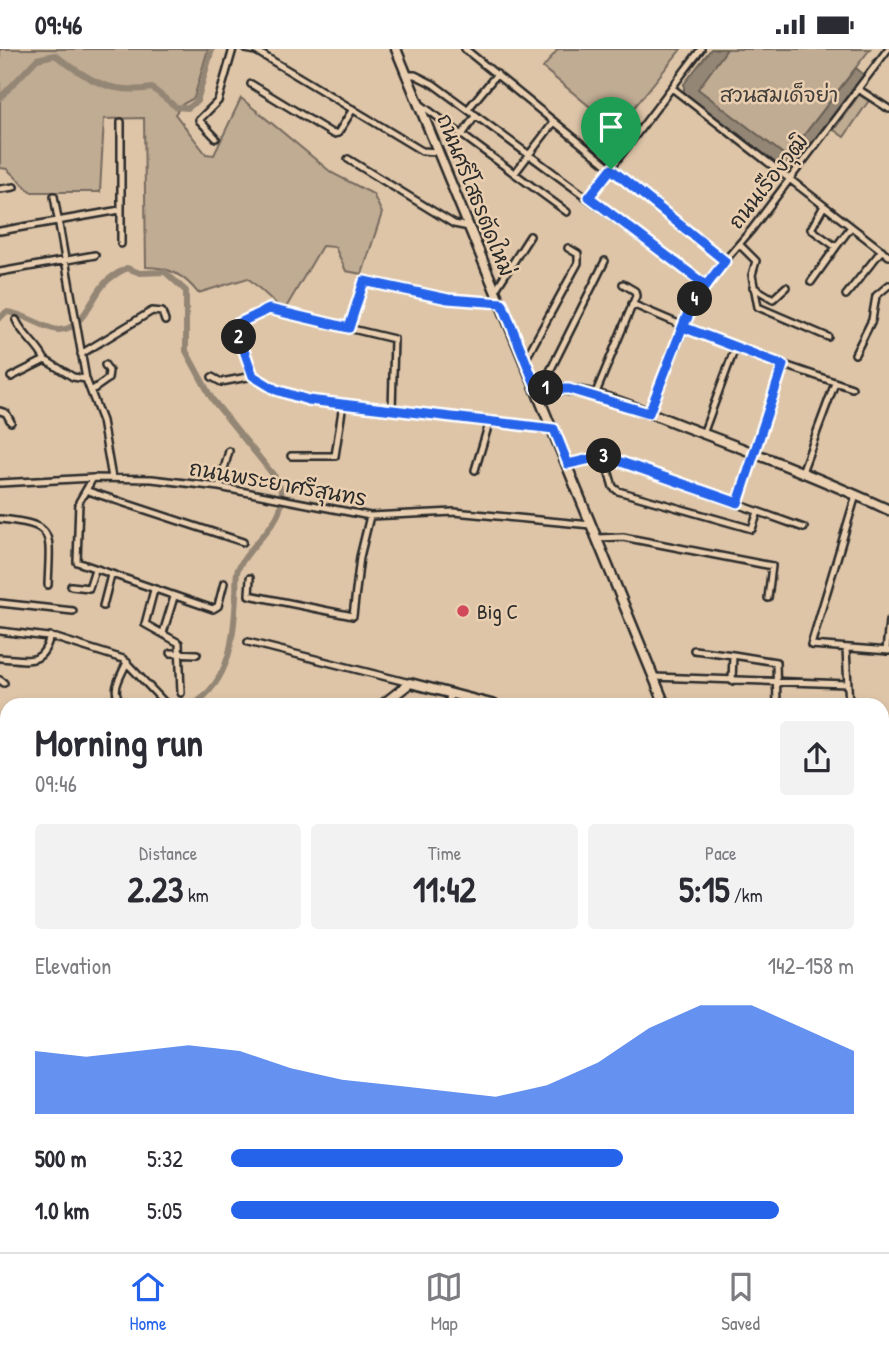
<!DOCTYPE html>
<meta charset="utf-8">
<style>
:root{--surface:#fff;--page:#f2f2f3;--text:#2b2b33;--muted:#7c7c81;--line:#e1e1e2;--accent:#2563eb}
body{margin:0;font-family:"Patrick Hand","Playpen Sans Thai",sans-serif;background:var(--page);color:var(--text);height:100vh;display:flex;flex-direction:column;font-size:26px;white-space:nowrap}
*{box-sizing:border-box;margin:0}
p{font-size:23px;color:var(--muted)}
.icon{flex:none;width:38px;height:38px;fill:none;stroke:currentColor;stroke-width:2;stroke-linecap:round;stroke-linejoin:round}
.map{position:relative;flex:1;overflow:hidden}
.panel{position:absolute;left:0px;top:649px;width:889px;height:555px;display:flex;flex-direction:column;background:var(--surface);border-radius:21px 21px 0 0;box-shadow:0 4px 10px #0003}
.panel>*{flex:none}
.pin{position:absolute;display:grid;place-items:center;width:60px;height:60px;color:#fff;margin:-72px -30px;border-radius:50% 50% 50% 0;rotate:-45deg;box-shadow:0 0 7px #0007}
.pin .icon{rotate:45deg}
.km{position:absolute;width:35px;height:35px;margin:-18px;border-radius:50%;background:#222;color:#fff;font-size:19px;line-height:35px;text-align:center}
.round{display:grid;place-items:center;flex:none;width:74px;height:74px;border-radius:7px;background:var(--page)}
.summary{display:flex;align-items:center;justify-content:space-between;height:119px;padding:0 35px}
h1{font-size:38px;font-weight:700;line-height:52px}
.figures{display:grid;grid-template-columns:repeat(3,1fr);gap:10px;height:119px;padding:7px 35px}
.figures div{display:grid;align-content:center;border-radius:7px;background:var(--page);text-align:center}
.figures b{font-size:35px;font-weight:700}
.figures small{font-size:19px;font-weight:400}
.figures p{font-size:19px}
.chart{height:196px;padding:14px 35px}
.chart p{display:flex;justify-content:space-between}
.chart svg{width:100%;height:126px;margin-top:7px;fill:var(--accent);opacity:.7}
ul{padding:0 35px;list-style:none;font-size:23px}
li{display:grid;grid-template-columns:112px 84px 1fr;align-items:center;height:52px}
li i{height:18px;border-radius:9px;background:var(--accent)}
.status{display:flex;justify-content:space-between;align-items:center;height:49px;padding:0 35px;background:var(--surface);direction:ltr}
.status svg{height:19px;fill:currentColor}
.menu{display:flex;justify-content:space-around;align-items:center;height:98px;border-top:2px solid var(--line);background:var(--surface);font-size:19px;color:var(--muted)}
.menu a{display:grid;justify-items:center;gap:4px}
.menu .current{color:var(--accent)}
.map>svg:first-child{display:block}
.green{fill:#c0ab93;stroke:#766b5f;stroke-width:2}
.water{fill:#948675;stroke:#6a6257;stroke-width:2}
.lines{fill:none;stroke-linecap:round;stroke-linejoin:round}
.canal{stroke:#948675;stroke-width:6}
.street-casing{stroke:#2b2b2b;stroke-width:10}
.secondary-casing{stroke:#2b2b2b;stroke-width:13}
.street{stroke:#e9cfb0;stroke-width:5}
.secondary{stroke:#e9cfb0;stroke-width:8}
.route-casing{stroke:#fff;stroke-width:14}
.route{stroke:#2563eb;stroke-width:9}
.poi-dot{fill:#d1495b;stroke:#e9cfb0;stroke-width:2.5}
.labels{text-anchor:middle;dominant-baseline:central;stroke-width:5;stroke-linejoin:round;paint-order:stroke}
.park-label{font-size:21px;fill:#413e3b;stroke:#e9cfb0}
.street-label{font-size:21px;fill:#2b2b2b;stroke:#e9cfb0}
.poi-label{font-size:21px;fill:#2b2b2b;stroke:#e9cfb0;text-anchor:start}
</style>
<div class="status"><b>09:46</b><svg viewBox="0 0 49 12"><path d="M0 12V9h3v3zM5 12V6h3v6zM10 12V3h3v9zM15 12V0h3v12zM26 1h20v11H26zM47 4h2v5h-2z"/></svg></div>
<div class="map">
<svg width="889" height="1203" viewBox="0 0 889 1203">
<rect width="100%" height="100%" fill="#dec5a8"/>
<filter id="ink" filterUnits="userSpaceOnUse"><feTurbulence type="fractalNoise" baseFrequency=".0143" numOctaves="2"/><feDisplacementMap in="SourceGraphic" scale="14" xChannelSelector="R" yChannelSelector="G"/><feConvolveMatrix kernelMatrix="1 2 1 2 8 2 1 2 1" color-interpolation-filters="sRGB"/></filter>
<g filter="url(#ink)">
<path class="green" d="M 0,0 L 208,0 L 194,49 L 183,55 L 175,65 L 206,105 L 214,106 L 241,49 L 332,124 L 373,145 L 382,164 L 362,225 L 346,222 L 335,198 L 322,197 L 284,262 L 248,229 L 198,244 C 184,226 169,218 146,218 L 144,69 L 104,70 L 100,143 L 31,143 L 7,120 L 0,119 Z
M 558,0 L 681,0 L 617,80 L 543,19 Z
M 727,0 L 870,0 L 787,108 L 697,40 Z
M 861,43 L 870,50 L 844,88 L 834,81 Z"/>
<path class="water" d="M 711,0 L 727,0 L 698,40 L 787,108 L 856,19 L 864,26 L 791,120 L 782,120 L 684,45 L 684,35 Z"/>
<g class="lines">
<path class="canal" d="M 0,49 L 37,10 L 55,6 C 87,30 110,46 152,39 L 176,58 L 188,59 L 197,52 L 212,0
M 0,269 L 6,263 C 25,264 46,281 59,281 C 82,281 92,249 104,235 C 110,228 119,223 127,219 L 140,224 L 165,223 L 186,242 L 186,302 L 212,350 L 275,428 C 299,467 253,488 238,520 C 235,527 237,538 236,546 C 234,588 231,631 193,656
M 0,1120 L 7,1113"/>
<defs>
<path id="street" d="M 245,0 L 256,2 L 422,102 L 439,103
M 465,0 L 725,212
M 407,26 L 415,26 L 433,35 L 704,235
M 251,35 L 333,85 L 338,84 L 353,60
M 672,39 L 889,207
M 858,40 L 889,60
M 420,55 L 567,163
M 468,60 L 497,25
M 121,73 L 121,195
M 462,86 L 476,66
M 216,89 L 199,71 L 218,52 L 233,0
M 348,110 L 454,175 L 469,178
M 515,124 L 554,73
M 0,140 L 14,138
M 54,147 L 86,330 L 102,372 L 112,429
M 589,148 L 701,0
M 824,157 L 811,180 L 836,198 L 851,178
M 0,182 L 120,161
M 739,195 L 756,212 L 752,226 L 758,258 L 828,288
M 0,223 L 95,206
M 811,233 L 836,198
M 753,238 L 773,250 L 786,238
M 496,240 L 530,187
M 846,246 L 882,201
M 632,255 L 735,299 L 852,339
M 16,271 C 23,287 38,296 45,311
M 349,279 L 364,232 L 448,250 L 502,254
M 81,305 L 152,262 L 162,263 L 165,272
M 855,305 L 872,271 L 876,247 L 889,236
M 525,311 L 578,214 L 578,205 L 568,199
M 11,328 L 45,311 L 73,328 L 86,330
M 212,328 L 221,333 L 253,327
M 535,335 L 547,328 L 605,212
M 91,342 L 108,330 L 109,322 L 105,316
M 595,346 L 636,247 L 635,242 L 623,235
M 392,361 L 394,290 L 269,260 L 235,276 L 253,327 L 276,341 L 308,351 L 552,380
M 0,362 L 6,364 L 11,373
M 649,364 L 699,242 L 752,180 L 888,0
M 703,385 L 735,299
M 291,407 L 335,407 L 343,355
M 604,407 L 613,438 L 618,442 L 752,480 L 758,463
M 568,415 L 604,407 L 804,479
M 475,421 L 490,371
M 802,423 L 835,334
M 93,429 L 79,453 L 77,513 L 213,560 L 218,557 L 224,534
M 0,434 L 93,429 L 152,430 L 219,438 L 370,467 L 454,463 L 591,476
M 219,438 L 229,402
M 88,442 L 243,493
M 856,446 L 811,596 L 889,602
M 738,454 L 783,316
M 0,470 C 56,476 50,482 48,536
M 597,489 L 623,488 L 772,517 L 768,549
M 250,529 L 249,546 L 353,567 L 360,508 L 370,467
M 71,537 L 89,539 L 95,520
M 154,541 L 145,575 L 179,594 L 181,644
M 0,554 L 73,562
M 103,557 L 111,526
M 0,582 L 56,589 L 123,610 L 165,654
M 163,584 L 174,548
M 248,593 L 410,634
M 846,600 L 849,656
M 694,601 L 733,606 L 732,632
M 886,602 L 889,572
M 171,604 L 197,605
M 733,606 L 776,613 L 777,656
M 0,609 C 27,610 42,619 50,587
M 654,628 L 847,635
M 0,631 L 4,634
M 123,656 C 109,641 120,630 127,613
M 448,656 L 450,646
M 882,746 L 889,746
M 0,782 L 1,783
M 882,824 L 889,851
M 0,873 L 7,887
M 0,978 L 7,973
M 0,1065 L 7,1062
M 548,1197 L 548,1203
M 602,1197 L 603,1203
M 650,1197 L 651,1203
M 850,1197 L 851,1203"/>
<path id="secondary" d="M 396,0 L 665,656
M 537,340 C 589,335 643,362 691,380 C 758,405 824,431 889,461
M 382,656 L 410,634 L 495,656
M 0,941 L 7,941
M 882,1151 L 889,1149
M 769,1203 L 772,1197"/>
</defs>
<use href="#street" class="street-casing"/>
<use href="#secondary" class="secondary-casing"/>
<use href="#street" class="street"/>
<use href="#secondary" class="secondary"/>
</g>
</g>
<g class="lines" filter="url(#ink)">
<defs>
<path id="route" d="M 611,120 L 725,212 L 691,256 L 649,364 L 569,340 L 537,340 L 502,254 L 448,250 L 364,232 L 349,279 L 269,260 L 235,276 L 253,327 L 276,341 L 308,351 L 554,380 L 568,415 L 604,407 L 738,454 L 783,316 L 683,278 L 704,235 L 589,148 L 611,120"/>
</defs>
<use href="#route" class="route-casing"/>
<use href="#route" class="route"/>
</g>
<circle class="poi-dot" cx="463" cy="562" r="7"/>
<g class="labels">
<g class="park-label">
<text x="779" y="45">สวนสมเด็จย่า</text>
</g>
<g class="street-label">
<text transform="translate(768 132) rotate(-52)">ถนนเรืองวุฒิ</text>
<text transform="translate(476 146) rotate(68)">ถนนศรีโสธรตัดใหม่</text>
<text transform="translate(278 434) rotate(10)">ถนนพระยาศรีสุนทร</text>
</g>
<g class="poi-label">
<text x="477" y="562">Big C</text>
</g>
</g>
</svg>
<div class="pin" style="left:611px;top:120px;background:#1e9e55"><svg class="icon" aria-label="arrive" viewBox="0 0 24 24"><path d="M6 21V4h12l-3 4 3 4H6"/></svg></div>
<b class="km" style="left:546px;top:339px">1</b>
<b class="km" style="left:239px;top:288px">2</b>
<b class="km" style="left:604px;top:407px">3</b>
<b class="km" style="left:695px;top:250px">4</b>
<section class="panel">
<div class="summary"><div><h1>Morning run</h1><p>09:46</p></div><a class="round"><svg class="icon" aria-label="share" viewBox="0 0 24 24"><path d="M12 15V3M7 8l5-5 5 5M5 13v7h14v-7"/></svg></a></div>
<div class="figures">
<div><p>Distance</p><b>2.23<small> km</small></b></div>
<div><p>Time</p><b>11:42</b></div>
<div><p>Pace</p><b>5:15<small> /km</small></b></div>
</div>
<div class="chart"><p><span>Elevation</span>142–158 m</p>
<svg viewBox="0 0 160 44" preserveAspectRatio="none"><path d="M0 44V22L10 24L20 22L30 20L40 22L50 28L60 32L70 34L80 36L90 38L100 34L110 26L120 14L130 6L140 6L150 14L160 22V44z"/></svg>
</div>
<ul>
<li><b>500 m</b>5:32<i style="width:63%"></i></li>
<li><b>1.0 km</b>5:05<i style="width:88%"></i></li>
</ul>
</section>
</div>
<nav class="menu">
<a class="current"><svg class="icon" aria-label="home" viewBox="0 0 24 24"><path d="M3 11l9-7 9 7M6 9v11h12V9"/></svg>Home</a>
<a><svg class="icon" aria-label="map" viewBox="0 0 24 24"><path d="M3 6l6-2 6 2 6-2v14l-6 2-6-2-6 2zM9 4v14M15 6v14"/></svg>Map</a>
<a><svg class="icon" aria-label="saved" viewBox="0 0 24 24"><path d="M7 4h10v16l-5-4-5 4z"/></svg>Saved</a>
</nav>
